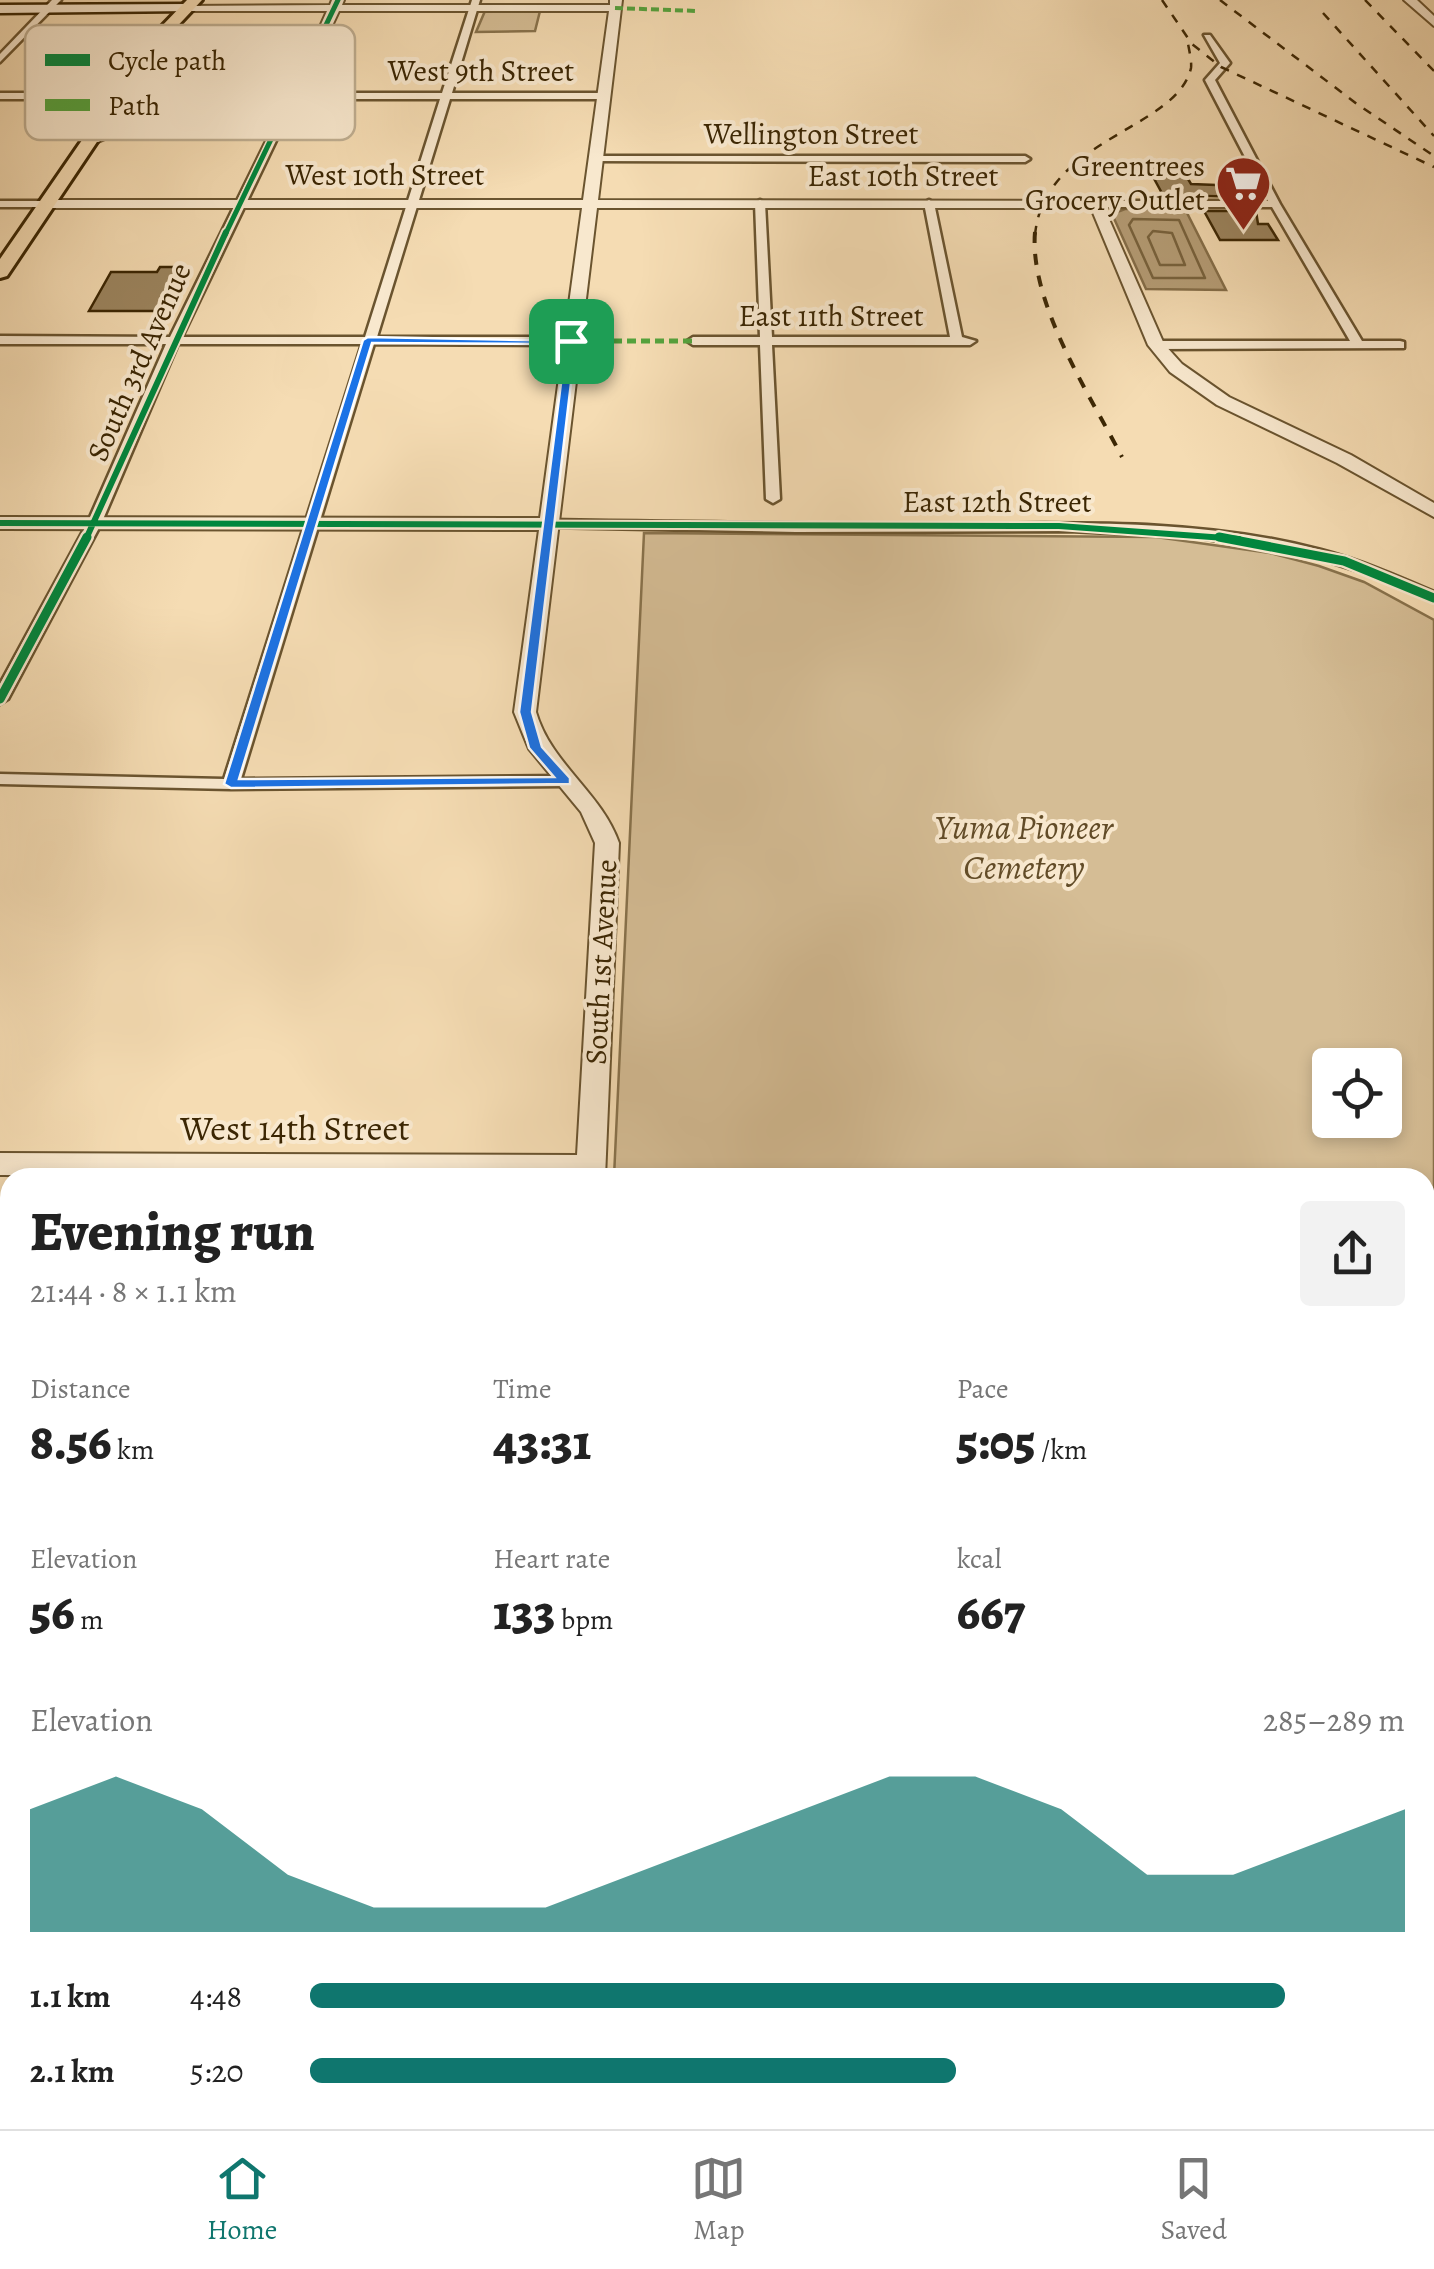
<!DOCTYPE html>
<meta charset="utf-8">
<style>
:root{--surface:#fff;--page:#f2f2f2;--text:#222;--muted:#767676;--line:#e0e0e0;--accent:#0f766e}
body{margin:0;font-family:Alegreya,serif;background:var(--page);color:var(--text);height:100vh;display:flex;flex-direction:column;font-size:38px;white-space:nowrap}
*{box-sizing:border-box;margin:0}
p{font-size:32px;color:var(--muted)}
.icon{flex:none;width:55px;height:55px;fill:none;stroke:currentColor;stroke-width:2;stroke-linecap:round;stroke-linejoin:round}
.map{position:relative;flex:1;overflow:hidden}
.sheet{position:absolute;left:0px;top:1168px;width:1435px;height:962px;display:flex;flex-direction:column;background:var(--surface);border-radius:30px 30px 0 0;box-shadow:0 5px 15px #0003}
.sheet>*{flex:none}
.controls{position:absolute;left:1312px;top:1048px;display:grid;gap:20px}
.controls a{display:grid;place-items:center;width:90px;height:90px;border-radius:10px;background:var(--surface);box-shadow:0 5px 15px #0003;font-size:50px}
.pin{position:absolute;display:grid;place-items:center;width:85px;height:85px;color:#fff;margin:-42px;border-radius:20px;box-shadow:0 5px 15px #0006}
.round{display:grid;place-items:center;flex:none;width:105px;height:105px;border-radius:10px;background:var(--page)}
.headline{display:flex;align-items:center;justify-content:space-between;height:170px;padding:0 30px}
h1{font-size:55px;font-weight:800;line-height:75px}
.stats{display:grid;grid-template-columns:repeat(3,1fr);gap:15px;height:170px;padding:10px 30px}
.stats div{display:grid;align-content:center}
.stats b{font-size:50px;font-weight:800}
.stats small{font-size:28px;font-weight:400}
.stats p{font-size:28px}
.chart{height:280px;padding:20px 30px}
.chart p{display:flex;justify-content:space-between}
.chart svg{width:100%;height:180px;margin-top:10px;fill:var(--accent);opacity:.7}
ul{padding:0 30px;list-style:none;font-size:32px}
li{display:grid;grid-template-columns:160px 120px 1fr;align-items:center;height:75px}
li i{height:25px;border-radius:12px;background:var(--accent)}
.menu{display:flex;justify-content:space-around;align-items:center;height:140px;border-top:2px solid var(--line);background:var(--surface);font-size:28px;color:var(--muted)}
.menu a{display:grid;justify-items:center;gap:5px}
.menu .active{color:var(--accent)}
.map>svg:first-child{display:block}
.green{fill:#d5bd95;stroke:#88724c;stroke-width:2.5;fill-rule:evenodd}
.water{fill:#b69e77;stroke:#856e49;stroke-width:2.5}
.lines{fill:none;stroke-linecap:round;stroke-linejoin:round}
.shore{stroke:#78623d;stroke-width:2.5}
.building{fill:#9c855f;stroke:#3b2603;stroke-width:2.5}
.minor-casing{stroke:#6a542f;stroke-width:5}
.tertiary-casing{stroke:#6a542f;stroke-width:4}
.secondary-casing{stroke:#3b2603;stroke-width:5}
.primary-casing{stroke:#3b2603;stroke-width:6}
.minor{fill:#f8e8ce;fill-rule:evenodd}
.tertiary{fill:#f8e8ce;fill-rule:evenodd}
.secondary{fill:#f8e8ce;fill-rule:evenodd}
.primary{fill:#f5dcb3;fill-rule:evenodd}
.rail-far1{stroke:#3b2603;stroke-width:2.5;stroke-dasharray:9 9;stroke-linecap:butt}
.rail{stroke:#3b2603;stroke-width:4;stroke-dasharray:11 11;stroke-linecap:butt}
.quiet-far1{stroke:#54a33d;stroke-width:4;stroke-dasharray:8 4;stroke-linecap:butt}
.quiet{stroke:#54a33d;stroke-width:5;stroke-dasharray:9 5;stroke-linecap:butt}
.cycleway-far2-casing{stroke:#f8e8ce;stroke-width:8}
.cycleway-far1-casing{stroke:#f8e8ce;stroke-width:10}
.cycleway-casing{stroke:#f8e8ce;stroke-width:14}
.cycleway-far2{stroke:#00873e;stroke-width:5}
.cycleway-far1{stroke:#00873e;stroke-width:6}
.cycleway{stroke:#00873e;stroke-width:9}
.route{fill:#1a73e8;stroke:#fff;stroke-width:2.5;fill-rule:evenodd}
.labels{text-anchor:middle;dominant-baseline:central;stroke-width:8;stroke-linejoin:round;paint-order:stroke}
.far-street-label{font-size:30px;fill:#3b2603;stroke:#f8e8ce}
.far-poi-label{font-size:30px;fill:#3b2603;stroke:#f8e8ce;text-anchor:end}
.park-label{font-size:35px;font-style:italic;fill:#624c28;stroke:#f8e8ce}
.street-label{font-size:35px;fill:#3b2603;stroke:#f8e8ce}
.key{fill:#f8e8ce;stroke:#bfae91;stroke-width:2.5}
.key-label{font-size:28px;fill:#3b2603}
</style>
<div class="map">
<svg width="1434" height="2129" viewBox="0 0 1434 2129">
<rect width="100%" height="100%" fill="#f5dcb3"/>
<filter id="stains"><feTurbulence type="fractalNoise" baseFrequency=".002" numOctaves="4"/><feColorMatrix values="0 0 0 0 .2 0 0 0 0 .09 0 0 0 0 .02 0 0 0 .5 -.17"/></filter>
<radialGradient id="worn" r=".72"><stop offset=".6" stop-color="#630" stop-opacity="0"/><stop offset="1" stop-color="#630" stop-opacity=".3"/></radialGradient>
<path class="green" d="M 485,11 L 540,11 L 535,31 L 476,32 Z
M 644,533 L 1156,537 L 1270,553 L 1319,566 L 1364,582 L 1434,620 L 1434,2129 L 579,2129 L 579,2120 L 1425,2120 L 1425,1178 L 614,1177 ZM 1385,1065 L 1385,1120 L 1330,1120 L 1330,1065 Z"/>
<path class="water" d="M 1125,209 L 1185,209 L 1226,290 L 1146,289 L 1112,214 Z"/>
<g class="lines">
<path class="shore" d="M 1133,219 L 1179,220 L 1205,278 L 1153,278 L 1129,225 Z
M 1153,231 L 1172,233 L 1185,265 L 1160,265 L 1148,237 Z"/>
</g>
<path class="building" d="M 1145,162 L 1178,162 L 1191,184 L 1242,186 L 1248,197 L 1163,195 Z
M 1204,211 L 1256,211 L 1258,224 L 1268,224 L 1278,240 L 1220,240 Z
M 160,267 L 185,267 L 162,311 L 89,311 L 111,272 L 157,272 Z"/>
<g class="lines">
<defs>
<path id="minor" d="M 52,0 L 61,0 L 0,62 L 0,54 Z
M 472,0 L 480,0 L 452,93 L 602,93 L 607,96 L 602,99 L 450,99 L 377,337 L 571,337 L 577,341 L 571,345 L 374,344 L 241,779 L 565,776 L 573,781 L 565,786 L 231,789 L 0,784 L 0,774 L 224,779 L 362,344 L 178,344 L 101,524 L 8,699 L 0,704 L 0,684 L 87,524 L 166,344 L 0,344 L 0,336 L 170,337 L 287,99 L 0,99 L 0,93 L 289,93 L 315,42 L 319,39 L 323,42 L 299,93 L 442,93 ZM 296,99 L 440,99 L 365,337 L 182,337 Z
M 1204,35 L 1210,35 L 1230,63 L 1215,80 L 1280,204 L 1362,341 L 1400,341 L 1404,342 L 1404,348 L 1156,349 L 1150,345 L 1156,341 L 1350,341 L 1272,207 L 1096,207 L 1091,204 L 1096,201 L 1268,201 L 1205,80 L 1220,63 Z
M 597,156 L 1025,156 L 1030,159 L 1025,162 L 593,161 Z
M 760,200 L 765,203 L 772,337 L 950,337 L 924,203 L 929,200 L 934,203 L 962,337 L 976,341 L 970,345 L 772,345 L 780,499 L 773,503 L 766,499 L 760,345 L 693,345 L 687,341 L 693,337 L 760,337 L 755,203 Z
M 0,201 L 47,201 L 52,204 L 47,207 L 0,207 Z
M 550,520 C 676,522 803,524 929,524 C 1060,524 1193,516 1321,550 C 1360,560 1397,576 1434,592 L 1434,602 L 1371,575 L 1314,557 L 1195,537 L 1069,531 L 796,532 L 545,527 L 545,521 Z"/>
<path id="tertiary" d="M 332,0 L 344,0 L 342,5 L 610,5 L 610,0 L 622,0 L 598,200 L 1101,201 L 1164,344 L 1182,364 L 1229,397 L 1351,455 L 1434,503 L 1434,517 L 1337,463 L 1217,405 L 1170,372 L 1148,345 L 1091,208 L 597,208 L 536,712 C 551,764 601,792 619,843 L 605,1178 L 0,1175 L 0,1153 L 577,1155 L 595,843 L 581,812 L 529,749 L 514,712 L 539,530 L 0,529 L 0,517 L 540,518 L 582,208 L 47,208 L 40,204 L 47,200 L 583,200 L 609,11 L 339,11 L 323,45 L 98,142 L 86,139 L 268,56 L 314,40 L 327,11 L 187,11 L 183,6 L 330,5 Z
M 1404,0 L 1417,0 L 1434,16 L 1434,26 Z
M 522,2120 L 566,2120 L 565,2129 L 521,2129 Z"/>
<path id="secondary" d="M 187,4 L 191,5 L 191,11 L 0,13 L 0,5 Z"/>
<path id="primary" d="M 187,0 L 202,0 L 168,36 L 7,276 L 0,278 L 0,259 L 158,30 Z"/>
</defs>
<use href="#minor" class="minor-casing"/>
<use href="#tertiary" class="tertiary-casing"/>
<use href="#secondary" class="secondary-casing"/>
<use href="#primary" class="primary-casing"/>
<use href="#minor" class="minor"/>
<use href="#tertiary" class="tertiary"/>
<use href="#secondary" class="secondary"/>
<use href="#primary" class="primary"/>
<path class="rail-far1" d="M 1162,0 L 1192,44 L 1221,67 L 1434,167
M 1220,0 L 1357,104 L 1434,156
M 1365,0 L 1434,71
M 1323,13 L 1434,136
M 1035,235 C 1044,138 1177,130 1191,68 C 1192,60 1188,46 1187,37"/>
<path class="rail" d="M 1035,232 C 1029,303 1090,395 1122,457"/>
<path class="quiet-far1" d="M 615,8 L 698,11"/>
<path class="quiet" d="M 571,341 L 693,341"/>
<defs>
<path id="cycleway-far2" d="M 225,235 L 338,0"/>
<path id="cycleway-far1" d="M 0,523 L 1059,526 L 1239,539
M 86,539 L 226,232"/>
<path id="cycleway" d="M 1219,537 L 1344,561 L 1434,598
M 0,699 L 87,537"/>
</defs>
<use href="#cycleway-far2" class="cycleway-far2-casing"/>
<use href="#cycleway-far1" class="cycleway-far1-casing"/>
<use href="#cycleway" class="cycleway-casing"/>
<use href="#cycleway-far2" class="cycleway-far2"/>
<use href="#cycleway-far1" class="cycleway-far1"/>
<use href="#cycleway" class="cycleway"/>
</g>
<path class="route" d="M 368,337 L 576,341 L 532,712 L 542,747 L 570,778 L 570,784 L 231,788 L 224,784 L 363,340 ZM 372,343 L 566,344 L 519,712 L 529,748 L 554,777 L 239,779 Z"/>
<defs>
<symbol id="supermarket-pin" viewBox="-11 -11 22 30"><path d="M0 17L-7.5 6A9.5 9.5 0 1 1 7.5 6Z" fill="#8f2418" stroke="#f8e8ce"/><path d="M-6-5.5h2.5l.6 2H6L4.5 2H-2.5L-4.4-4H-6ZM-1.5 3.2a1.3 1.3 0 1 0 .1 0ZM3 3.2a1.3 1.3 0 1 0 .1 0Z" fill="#fff"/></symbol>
</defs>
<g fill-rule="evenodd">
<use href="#supermarket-pin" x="1212" y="152" width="63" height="86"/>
</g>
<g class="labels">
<g class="far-street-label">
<text x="481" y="71">West 9th Street</text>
<text x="811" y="134">Wellington Street</text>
<text x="385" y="175">West 10th Street</text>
<text x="903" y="176">East 10th Street</text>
<text x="831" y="316">East 11th Street</text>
<text transform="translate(139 362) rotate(-66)">South 3rd Avenue</text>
<text x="997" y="502">East 12th Street</text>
<text transform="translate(601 962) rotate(-87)">South 1st Avenue</text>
</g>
<g class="far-poi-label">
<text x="1205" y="166">Greentrees<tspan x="1205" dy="34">Grocery Outlet</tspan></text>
</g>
<g class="park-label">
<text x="1024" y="827">Yuma Pioneer<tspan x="1024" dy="40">Cemetery</tspan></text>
</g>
<g class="street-label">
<text x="295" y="1128">West 14th Street</text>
</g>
</g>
<rect x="25" y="25" width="330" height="115" rx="15" class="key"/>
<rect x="45" y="54" width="45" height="12" fill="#00873e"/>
<rect x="45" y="99" width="45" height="12" fill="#54a33d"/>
<g class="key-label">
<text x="108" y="70">Cycle path</text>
<text x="108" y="115">Path</text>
</g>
<rect width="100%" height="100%" filter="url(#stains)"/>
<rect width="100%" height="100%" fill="url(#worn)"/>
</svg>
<div class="controls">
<a><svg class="icon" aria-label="locate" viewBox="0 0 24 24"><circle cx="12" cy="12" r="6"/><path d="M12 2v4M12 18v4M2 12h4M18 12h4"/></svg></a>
</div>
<div class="pin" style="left:571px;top:341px;background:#1e9e55"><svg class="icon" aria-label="arrive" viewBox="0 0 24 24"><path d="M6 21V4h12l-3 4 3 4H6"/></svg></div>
<section class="sheet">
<div class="headline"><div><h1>Evening run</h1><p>21:44 · 8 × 1.1 km</p></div><a class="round"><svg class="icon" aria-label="share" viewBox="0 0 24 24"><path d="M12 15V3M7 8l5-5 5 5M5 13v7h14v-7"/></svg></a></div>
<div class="stats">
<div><p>Distance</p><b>8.56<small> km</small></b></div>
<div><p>Time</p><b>43:31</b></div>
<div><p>Pace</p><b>5:05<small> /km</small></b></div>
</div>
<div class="stats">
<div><p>Elevation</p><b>56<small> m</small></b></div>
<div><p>Heart rate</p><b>133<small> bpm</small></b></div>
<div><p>kcal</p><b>667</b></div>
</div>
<div class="chart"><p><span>Elevation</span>285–289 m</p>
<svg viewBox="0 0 160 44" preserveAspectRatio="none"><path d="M0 44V14L10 6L20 14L30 30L40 38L50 38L60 38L70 30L80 22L90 14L100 6L110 6L120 14L130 30L140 30L150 22L160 14V44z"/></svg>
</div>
<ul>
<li><b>1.1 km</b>4:48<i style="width:89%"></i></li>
<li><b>2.1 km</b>5:20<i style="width:59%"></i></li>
</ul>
</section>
</div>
<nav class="menu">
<a class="active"><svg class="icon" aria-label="home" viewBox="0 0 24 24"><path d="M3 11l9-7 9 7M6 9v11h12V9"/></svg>Home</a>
<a><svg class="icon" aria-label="map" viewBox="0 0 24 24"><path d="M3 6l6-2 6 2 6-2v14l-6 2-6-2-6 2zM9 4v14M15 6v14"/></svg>Map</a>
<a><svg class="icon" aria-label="saved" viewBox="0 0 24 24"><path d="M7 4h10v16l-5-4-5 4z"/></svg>Saved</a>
</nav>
